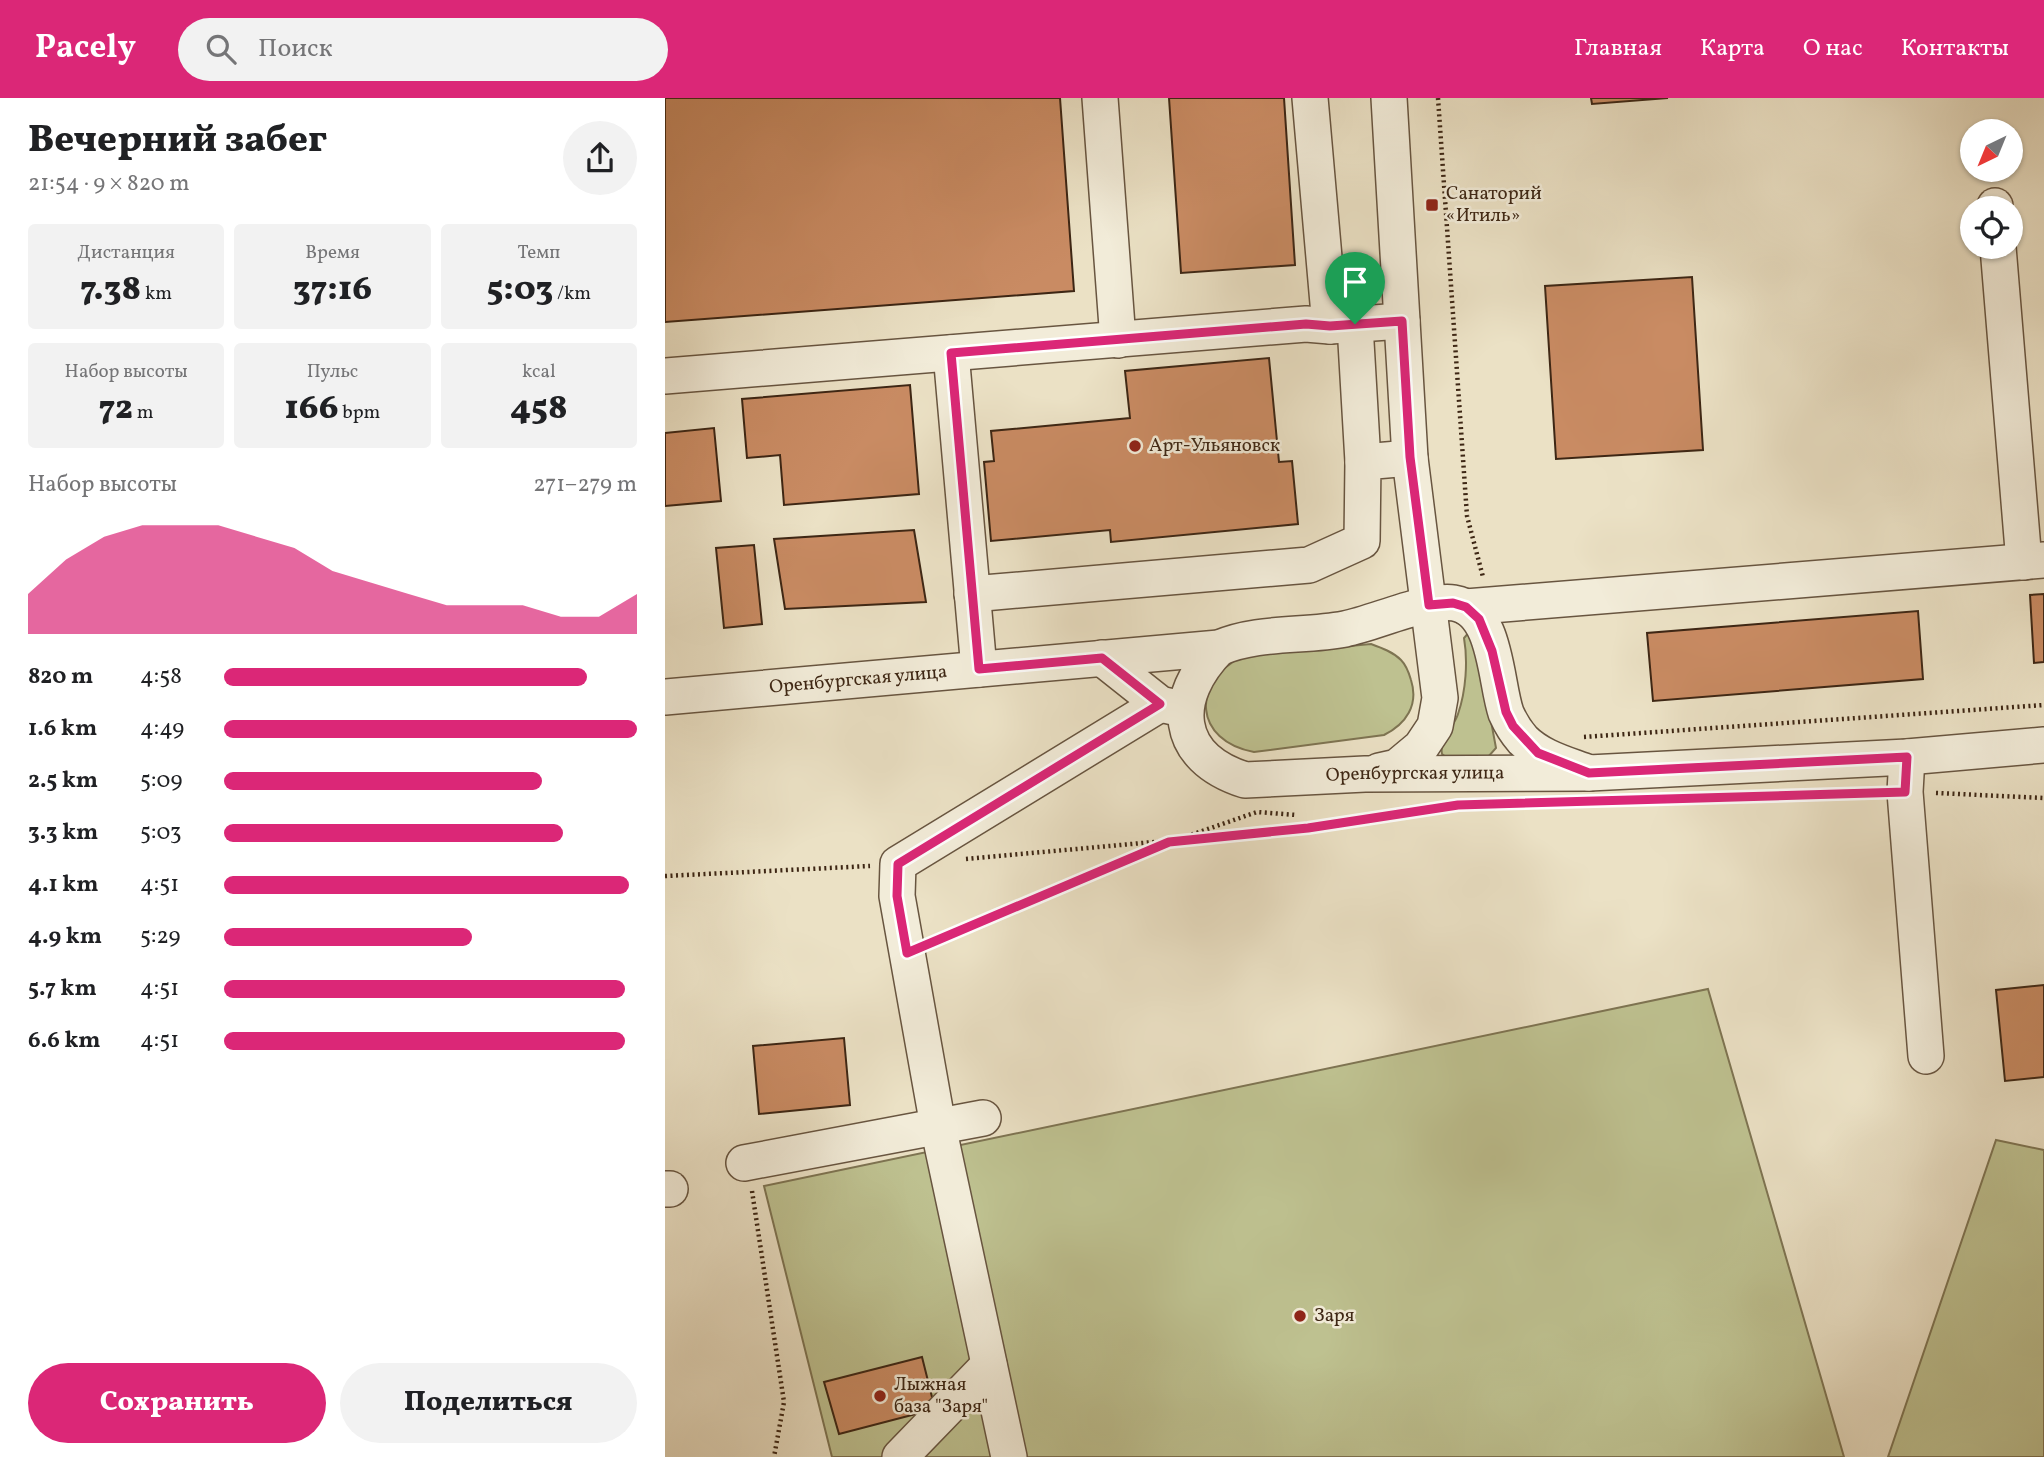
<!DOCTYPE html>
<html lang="ru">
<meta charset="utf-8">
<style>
:root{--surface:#fff;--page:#f2f2f2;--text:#202124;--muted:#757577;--accent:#db2777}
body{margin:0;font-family:Vollkorn,serif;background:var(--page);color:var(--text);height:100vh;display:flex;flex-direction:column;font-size:26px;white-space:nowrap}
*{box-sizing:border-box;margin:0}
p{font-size:23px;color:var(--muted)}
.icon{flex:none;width:38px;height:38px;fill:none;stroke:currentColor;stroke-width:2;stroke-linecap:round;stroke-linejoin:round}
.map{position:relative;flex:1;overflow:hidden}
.side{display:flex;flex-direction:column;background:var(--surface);width:665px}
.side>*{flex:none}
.needle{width:46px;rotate:223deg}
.fabs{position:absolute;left:1295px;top:21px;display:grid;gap:14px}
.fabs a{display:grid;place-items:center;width:63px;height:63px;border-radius:50%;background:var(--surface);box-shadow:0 2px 5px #0004;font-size:35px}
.pin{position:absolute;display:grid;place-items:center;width:60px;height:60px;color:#fff;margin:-72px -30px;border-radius:50% 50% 50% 0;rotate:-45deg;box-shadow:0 0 7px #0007}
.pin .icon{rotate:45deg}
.round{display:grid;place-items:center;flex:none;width:74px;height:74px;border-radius:37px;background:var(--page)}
.headline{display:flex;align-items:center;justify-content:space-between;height:119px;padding:0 28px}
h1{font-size:38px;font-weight:800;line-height:52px}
.metrics{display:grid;grid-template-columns:repeat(3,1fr);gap:10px;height:119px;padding:7px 28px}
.metrics div{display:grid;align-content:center;border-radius:7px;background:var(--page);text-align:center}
.metrics b{font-size:35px;font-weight:800}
.metrics small{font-size:19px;font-weight:400}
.metrics p{font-size:19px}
.chart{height:196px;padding:14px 28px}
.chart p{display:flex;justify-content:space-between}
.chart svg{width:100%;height:126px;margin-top:7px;fill:var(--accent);opacity:.7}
.action{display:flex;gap:14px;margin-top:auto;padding:14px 28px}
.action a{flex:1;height:80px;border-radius:42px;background:var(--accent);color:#fff;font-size:28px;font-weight:800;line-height:80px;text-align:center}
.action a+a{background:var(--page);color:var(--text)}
ul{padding:0 28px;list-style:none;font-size:23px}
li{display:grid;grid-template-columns:112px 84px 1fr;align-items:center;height:52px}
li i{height:18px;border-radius:9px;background:var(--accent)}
header{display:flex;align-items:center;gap:42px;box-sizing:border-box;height:98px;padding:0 35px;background:var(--accent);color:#fff}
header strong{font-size:33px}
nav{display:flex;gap:38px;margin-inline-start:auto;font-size:24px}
.search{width:490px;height:63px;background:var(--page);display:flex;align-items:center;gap:18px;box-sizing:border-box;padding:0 24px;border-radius:38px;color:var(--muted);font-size:26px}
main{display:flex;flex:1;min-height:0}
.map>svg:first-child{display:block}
.green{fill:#bec190;stroke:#7e7452;stroke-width:2}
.building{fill:#c98b63;stroke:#3d2614;stroke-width:2}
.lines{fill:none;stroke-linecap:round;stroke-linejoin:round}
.minor-casing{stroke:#685540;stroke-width:38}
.path{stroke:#3d2614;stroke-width:4.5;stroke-dasharray:2 3.5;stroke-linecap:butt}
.minor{stroke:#f2ecd9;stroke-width:35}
.route-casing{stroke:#fff;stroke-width:14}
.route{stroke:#db2777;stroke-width:9}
.poi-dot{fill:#8f2418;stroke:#f2ecd9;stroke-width:2.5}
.labels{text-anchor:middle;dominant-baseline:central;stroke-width:5;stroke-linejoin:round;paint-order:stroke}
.poi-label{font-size:19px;fill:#3d2614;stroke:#f2ecd9;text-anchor:start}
.street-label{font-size:19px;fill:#3d2614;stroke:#f2ecd9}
</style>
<header>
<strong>Pacely</strong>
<div class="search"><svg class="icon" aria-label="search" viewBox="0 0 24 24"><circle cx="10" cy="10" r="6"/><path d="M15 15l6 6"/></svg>Поиск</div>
<nav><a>Главная</a><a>Карта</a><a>О нас</a><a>Контакты</a></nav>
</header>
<main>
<section class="side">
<div class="headline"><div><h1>Вечерний забег</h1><p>21:54 · 9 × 820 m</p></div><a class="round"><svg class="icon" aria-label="share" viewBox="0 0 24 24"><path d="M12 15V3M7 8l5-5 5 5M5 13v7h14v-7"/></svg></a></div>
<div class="metrics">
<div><p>Дистанция</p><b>7.38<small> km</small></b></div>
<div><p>Время</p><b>37:16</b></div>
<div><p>Темп</p><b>5:03<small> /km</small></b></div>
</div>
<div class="metrics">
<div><p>Набор высоты</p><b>72<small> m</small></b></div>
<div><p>Пульс</p><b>166<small> bpm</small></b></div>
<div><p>kcal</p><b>458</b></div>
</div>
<div class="chart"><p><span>Набор высоты</span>271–279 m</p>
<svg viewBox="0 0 160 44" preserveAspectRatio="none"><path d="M0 44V30L10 18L20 10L30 6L40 6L50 6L60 10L70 14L80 22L90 26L100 30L110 34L120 34L130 34L140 38L150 38L160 30V44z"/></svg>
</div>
<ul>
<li><b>820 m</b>4:58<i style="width:88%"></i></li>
<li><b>1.6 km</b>4:49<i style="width:100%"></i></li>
<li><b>2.5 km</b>5:09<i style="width:77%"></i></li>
<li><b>3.3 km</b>5:03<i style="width:82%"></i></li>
<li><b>4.1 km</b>4:51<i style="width:98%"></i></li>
<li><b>4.9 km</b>5:29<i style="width:60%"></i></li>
<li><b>5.7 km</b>4:51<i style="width:97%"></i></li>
<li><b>6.6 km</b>4:51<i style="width:97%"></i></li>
</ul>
<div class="action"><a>Сохранить</a><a>Поделиться</a></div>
</section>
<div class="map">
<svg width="1379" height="1359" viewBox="0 0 1379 1359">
<rect width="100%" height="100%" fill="#ebe1c5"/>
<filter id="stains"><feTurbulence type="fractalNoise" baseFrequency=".00286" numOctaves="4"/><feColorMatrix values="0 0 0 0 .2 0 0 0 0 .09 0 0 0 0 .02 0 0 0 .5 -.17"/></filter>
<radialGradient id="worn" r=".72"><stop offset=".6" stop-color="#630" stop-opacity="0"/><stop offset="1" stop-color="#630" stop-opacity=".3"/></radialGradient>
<path class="green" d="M 805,533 L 810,537 L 831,650 L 823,659 L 781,659 L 777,656 C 774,642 789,629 793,616 C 801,593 803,563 799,540 Z
M 706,546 C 717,550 728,554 736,562 C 741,567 744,575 746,582 C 754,607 741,626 719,637 L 589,654 C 529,643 525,584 578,558 Z
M 1043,891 L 1179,1359 L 167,1359 L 99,1088 Z
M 1331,1042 L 1379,1052 L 1379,1359 L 1223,1359 Z"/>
<path class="building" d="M 0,0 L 395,0 L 409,193 L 0,224 Z
M 504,0 L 619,0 L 630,167 L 516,175 Z
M 926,0 L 1003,0 L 927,6 Z
M 1027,179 L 1038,352 L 891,361 L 880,188 Z
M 604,260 L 614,364 L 627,363 L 633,426 L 446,444 L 445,432 L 326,443 L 319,364 L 329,363 L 326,333 L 465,320 L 460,273 Z
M 245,287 L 254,396 L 119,407 L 115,357 L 82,360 L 77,301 Z
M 49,330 L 56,403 L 0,408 L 0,335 Z
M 249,432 L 261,504 L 120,511 L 109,441 Z
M 89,447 L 97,526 L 59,530 L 51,450 Z
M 1379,496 L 1379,564 L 1369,565 L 1365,497 Z
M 1253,513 L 1258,581 L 988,603 L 982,535 Z
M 1379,887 L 1379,979 L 1340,983 L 1331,892 Z
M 179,940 L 185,1007 L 94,1016 L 88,948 Z
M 257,1259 L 270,1311 L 174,1336 L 159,1284 Z"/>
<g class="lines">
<defs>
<g id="minor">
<path d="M 435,0 L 453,242"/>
<path d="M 645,0 L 665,228"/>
<path d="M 1330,108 L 1330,110"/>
<path d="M 1333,149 L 1359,464"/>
<path d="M 690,227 L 698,364"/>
<path d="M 286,255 L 314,571"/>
<path d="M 0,278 L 641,226 L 665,228 L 737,223"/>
<path d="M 307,496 L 644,467 L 697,443 L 698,364 L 745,360"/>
<path d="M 801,509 L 1379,462"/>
<path id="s1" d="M 554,550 C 505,600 508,659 580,682 L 700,676 L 924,675 L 1242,659 L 1379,647"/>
<path d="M 437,560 L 495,606 L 517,611"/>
<path id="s2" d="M 0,599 L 554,550 C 593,533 639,539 680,531 C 710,525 761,501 789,505 C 832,512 830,583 841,615 C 845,624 851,634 858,642 C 876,660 901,666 924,675"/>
<path d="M 1242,659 L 1240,694 L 1261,958"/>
<path d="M 714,673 L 732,669 L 756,649 L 770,628 L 775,600 L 745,360 L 724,0"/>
<path d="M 79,1065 L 318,1020"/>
<path d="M 0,1091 L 5,1091"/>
<path d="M 235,1359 L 324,1267"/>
<path d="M 344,1359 L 273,1028 L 232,798 L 233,766 L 495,606"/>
</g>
</defs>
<use href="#minor" class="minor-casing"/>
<path class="path" d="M 773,0 L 802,418 L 818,479
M 919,639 L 1379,607
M 1187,695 L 1210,695
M 1271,695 L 1379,700
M 511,742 L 592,714 L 631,717
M 301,761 L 643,730 L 787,708
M 0,778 L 205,768
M 269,844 L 499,746
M 87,1093 L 119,1304 L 109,1359"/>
<use href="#minor" class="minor"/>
</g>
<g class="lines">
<defs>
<path id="route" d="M 737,223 L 745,359 L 764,507 L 788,505 L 801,509 L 814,521 L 827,553 L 841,614 L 848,628 L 873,655 L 924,675 L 1242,659 L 1240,694 L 793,707 L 643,730 L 504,744 L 242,855 L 232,798 L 233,766 L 495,606 L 437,560 L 314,571 L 286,255 L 641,226 L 665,228 Z"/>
</defs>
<use href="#route" class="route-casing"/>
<use href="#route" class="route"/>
</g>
<g class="poi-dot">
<rect x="760" y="100" width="14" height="14" rx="3.5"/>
<circle cx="470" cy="348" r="7"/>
<circle cx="635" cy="1218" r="7"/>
<circle cx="215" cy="1298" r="7"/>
</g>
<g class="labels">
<g class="poi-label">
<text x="781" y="96">Санаторий<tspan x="781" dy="22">«Итиль»</tspan></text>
<text x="484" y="348">Арт-Ульяновск</text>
<text x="649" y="1218">Заря</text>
<text x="229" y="1287">Лыжная<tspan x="229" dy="22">база "Заря"</tspan></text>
</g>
<g class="street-label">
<text stroke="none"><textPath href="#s2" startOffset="194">Оренбургская улица</textPath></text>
<text stroke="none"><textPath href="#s1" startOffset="341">Оренбургская улица</textPath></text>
</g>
</g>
<rect width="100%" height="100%" filter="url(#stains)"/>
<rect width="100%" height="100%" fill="url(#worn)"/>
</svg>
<div class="fabs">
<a><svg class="needle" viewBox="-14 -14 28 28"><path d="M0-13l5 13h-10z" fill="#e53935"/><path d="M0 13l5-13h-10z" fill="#757577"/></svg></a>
<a><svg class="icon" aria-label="locate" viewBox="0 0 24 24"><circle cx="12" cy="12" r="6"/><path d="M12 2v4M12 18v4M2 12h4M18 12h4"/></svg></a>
</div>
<div class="pin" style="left:690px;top:226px;background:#1e9e55"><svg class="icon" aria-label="arrive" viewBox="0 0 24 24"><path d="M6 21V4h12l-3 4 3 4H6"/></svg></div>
</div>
</main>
